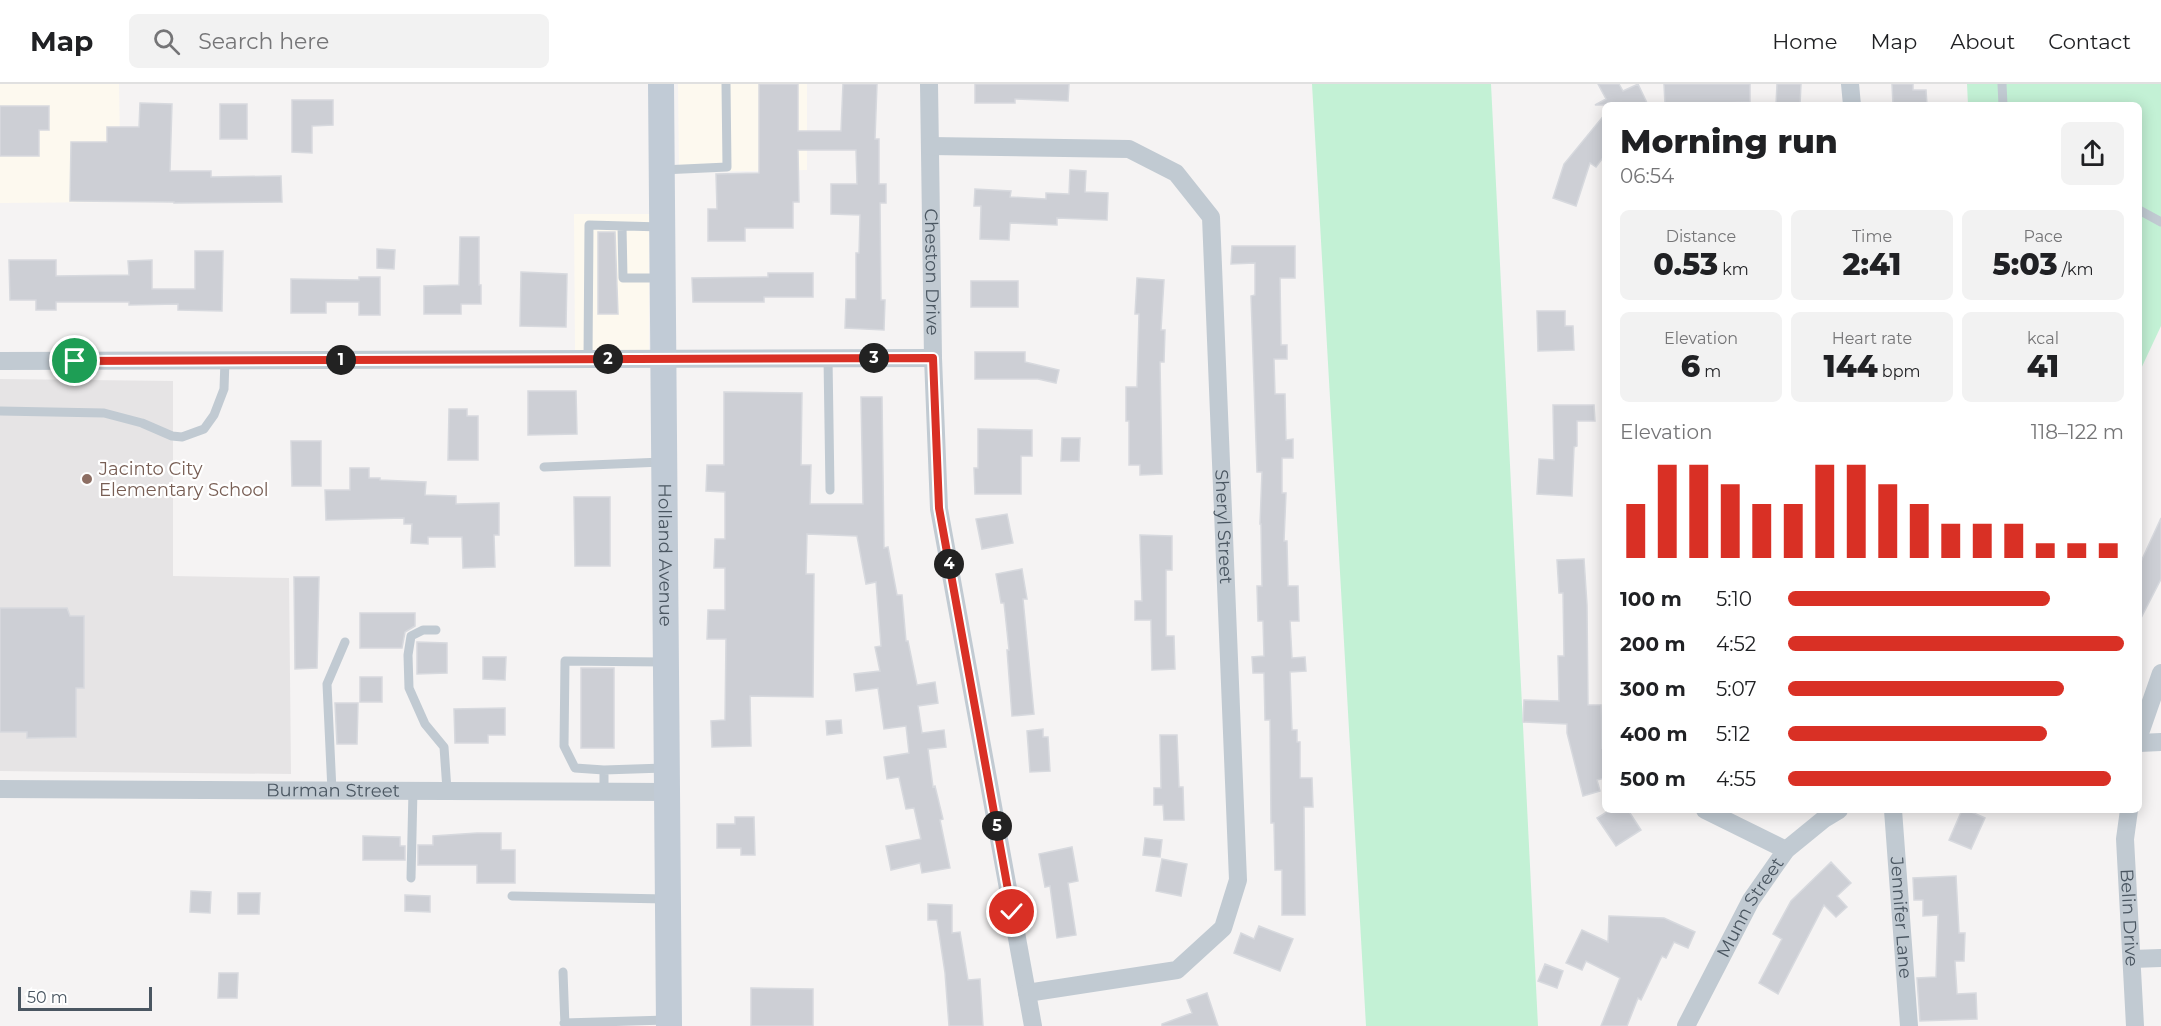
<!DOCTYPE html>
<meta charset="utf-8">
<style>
:root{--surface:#fff;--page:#f2f2f2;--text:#202124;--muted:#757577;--line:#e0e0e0;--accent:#d93025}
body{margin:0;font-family:Montserrat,sans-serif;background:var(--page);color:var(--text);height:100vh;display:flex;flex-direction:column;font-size:22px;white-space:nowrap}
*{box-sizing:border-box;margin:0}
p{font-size:20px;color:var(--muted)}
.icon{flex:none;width:33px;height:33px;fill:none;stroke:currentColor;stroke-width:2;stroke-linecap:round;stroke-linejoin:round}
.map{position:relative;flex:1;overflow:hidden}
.details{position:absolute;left:1602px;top:18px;width:540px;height:711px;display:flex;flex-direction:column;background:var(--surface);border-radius:9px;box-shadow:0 3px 15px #0003}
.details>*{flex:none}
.scale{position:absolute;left:18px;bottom:15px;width:134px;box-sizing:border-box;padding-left:6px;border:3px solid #4a5661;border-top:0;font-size:16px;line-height:21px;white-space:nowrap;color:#4a5661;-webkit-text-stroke:4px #fff;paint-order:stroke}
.pin{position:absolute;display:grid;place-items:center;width:51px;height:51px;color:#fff;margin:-26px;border:3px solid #fff;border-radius:50%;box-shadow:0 2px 6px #0007}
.km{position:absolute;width:30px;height:30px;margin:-15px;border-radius:50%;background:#222;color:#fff;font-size:16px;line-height:30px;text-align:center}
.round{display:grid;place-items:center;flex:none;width:63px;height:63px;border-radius:9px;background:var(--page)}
.overview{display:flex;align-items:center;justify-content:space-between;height:102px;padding:0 18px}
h1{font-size:33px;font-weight:800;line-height:45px}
.stats{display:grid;grid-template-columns:repeat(3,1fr);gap:9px;height:102px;padding:6px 18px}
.stats div{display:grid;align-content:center;border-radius:9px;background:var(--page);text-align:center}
.stats b{font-size:30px;font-weight:800}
.stats small{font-size:16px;font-weight:400}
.stats p{font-size:16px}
.chart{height:168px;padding:12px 18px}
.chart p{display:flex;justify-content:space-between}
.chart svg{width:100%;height:108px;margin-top:6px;stroke:var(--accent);stroke-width:6}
ul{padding:0 18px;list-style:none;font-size:20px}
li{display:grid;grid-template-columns:96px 72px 1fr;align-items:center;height:45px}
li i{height:15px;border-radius:8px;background:var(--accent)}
header{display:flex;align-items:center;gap:36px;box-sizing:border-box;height:84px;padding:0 30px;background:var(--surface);border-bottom:2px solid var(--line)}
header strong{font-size:28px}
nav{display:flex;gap:33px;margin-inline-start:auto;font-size:21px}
.search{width:420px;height:54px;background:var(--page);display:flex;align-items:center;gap:15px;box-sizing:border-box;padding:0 21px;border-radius:9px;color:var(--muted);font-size:22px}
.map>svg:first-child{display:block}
.commercial{fill:#fdf9ef}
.education{fill:#e6e4e5}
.green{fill:#c3f1d5}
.building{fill:#cdcfd5;stroke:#d7d9de;stroke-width:1.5}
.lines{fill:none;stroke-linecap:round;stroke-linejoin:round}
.lane{stroke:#c1cad2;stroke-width:9}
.street{stroke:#c1cad2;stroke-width:18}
.secondary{stroke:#c1cbd6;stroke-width:26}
.route-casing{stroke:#fff;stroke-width:12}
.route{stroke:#d93025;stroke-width:8}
.education-dot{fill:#8d6e63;stroke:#fff;stroke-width:2}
.labels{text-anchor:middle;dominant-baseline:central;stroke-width:4.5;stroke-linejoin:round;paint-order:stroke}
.street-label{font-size:18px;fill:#4a5661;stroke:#fff}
.education-label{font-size:18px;fill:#785e54;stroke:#fff;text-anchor:start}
</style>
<header>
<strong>Map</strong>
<div class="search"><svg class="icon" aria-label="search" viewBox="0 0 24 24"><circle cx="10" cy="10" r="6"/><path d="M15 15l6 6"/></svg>Search here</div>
<nav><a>Home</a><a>Map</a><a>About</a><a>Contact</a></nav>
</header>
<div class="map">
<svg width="2161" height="942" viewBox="0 0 2161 942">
<rect width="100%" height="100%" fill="#f5f3f3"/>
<path class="commercial" d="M 0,0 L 119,0 L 121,118 L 0,119 Z
M 678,0 L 807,0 L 807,86 L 679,88 Z
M 574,130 L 649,130 L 649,266 L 575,266 Z"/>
<path class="education" d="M 0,295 L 173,297 L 173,492 L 289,494 L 291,690 L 0,687 Z"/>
<path class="green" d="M 1312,0 L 1491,0 L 1538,942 L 1366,942 Z
M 1967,0 L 2161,0 L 2161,242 L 2139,289 L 2139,21 L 1968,21 Z"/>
<path class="building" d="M 759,0 L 798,0 L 798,47 L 841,47 L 843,0 L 877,0 L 875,55 L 879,55 L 879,100 L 886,100 L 886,119 L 880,119 L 881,216 L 885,216 L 884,246 L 845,244 L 846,215 L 856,215 L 856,169 L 859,169 L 860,131 L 831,130 L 831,100 L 857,100 L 856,66 L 798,66 L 799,118 L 793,118 L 793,144 L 745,144 L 745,157 L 708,157 L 708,125 L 717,125 L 716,90 L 759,89 Z
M 975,0 L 1069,0 L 1068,17 L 1015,15 L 1015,19 L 975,19 Z
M 1598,0 L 1619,0 L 1623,7 L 1638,0 L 1648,21 L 1595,21 L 1606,15 Z
M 1664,0 L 1750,0 L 1750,18 L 1665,21 Z
M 1777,0 L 1801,0 L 1800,21 L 1776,21 Z
M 1892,0 L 1913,0 L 1913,6 L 1926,6 L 1927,21 L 1893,21 Z
M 292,16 L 333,16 L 333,41 L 312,42 L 312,69 L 292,68 Z
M 140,19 L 172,20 L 170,87 L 211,87 L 211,93 L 281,92 L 282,118 L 174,119 L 174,118 L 70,117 L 71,58 L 107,58 L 107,43 L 139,43 Z
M 220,20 L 247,20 L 247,55 L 220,55 Z
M 0,22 L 49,22 L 49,46 L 39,46 L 39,72 L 0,72 Z
M 1605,30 L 1605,71 L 1596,83 L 1590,79 L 1576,122 L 1553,114 L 1564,80 Z
M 1070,86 L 1086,87 L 1085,108 L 1108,109 L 1107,136 L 1057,134 L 1057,141 L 1010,139 L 1009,156 L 980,155 L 981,122 L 974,122 L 975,105 L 1011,107 L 1010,113 L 1046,115 L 1046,109 L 1069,110 Z
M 598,148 L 615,148 L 618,230 L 598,230 Z
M 460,153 L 479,153 L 479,201 L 481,201 L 481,220 L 461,220 L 461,230 L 424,230 L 424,202 L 459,201 Z
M 1232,162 L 1295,162 L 1295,194 L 1280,194 L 1281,261 L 1287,261 L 1287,275 L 1274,275 L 1275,310 L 1285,310 L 1286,356 L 1293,355 L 1293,374 L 1282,374 L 1282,409 L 1286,409 L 1284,457 L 1287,457 L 1288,502 L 1298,502 L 1299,537 L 1290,537 L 1292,574 L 1305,573 L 1306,587 L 1290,588 L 1292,646 L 1297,646 L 1297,658 L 1300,658 L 1300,694 L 1312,694 L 1313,723 L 1304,723 L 1305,831 L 1282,831 L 1282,786 L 1275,786 L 1274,739 L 1271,739 L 1270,636 L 1265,636 L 1264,589 L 1253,589 L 1252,573 L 1264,572 L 1263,537 L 1258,537 L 1257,502 L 1262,502 L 1261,440 L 1260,440 L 1262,388 L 1257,388 L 1251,212 L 1255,211 L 1255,179 L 1231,180 Z
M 377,165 L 395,166 L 394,185 L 377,184 Z
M 195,167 L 223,167 L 222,227 L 178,226 L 178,220 L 129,221 L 129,218 L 56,218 L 56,226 L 36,226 L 36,216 L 10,216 L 9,176 L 56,176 L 56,192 L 129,191 L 128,177 L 152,176 L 152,205 L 195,205 Z
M 521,188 L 567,190 L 566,243 L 520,242 Z
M 768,189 L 813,189 L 813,213 L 764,213 L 764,218 L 693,218 L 692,194 L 768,193 Z
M 359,193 L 380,193 L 380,231 L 359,231 L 359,218 L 326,218 L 326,229 L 291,229 L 291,195 L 359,196 Z
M 1137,194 L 1164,196 L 1161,246 L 1165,246 L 1164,278 L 1160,278 L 1162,390 L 1140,391 L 1140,381 L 1129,381 L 1129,337 L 1126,337 L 1126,303 L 1137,303 L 1139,230 L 1135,230 Z
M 971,197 L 1018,197 L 1018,223 L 971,223 Z
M 1537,227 L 1565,227 L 1565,242 L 1573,242 L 1574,266 L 1538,267 Z
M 975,268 L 1025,268 L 1025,278 L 1059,286 L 1056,299 L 1038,295 L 975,295 Z
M 528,307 L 576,307 L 577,350 L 528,351 Z
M 724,308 L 802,309 L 801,381 L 811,381 L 810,420 L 863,420 L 861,313 L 882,313 L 884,464 L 888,463 L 897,511 L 902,511 L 906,557 L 908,557 L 917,601 L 935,598 L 938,619 L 918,622 L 922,649 L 944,646 L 946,663 L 928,665 L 933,703 L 935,702 L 943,735 L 940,736 L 950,784 L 922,789 L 920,779 L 891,786 L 886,762 L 921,755 L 914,724 L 906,725 L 899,693 L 887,695 L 884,673 L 909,669 L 906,642 L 884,645 L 878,604 L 856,607 L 854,590 L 880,587 L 875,563 L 881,562 L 876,498 L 866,500 L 857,452 L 807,450 L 806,490 L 814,490 L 813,613 L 750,612 L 751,662 L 712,663 L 711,637 L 725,636 L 726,555 L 707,555 L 708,526 L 725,526 L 725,484 L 714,484 L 715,455 L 725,455 L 725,408 L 706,407 L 707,381 L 724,381 Z
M 1553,321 L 1594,321 L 1595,337 L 1577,337 L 1577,362 L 1574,363 L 1572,412 L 1537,410 L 1539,375 L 1554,376 Z
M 449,325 L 467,325 L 467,332 L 478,332 L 478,376 L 448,376 Z
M 978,345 L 1032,346 L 1032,372 L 1021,372 L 1021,410 L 975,410 L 974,384 L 978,384 Z
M 1062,354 L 1080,354 L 1079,377 L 1061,377 Z
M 291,357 L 321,357 L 321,402 L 292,402 Z
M 350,384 L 369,384 L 369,394 L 380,394 L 380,396 L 426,398 L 425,411 L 456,412 L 456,420 L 499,419 L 499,451 L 494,451 L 495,483 L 463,484 L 462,453 L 428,453 L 428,460 L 411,459 L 412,440 L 404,440 L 404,434 L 326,436 L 325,406 L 350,406 Z
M 574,413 L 610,413 L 610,482 L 575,482 Z
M 1007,430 L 1013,459 L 982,465 L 976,435 Z
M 2161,434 L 2161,495 L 2139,538 L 2139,482 Z
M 1140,451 L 1172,452 L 1172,486 L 1166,486 L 1166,552 L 1174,552 L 1175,585 L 1152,586 L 1151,536 L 1135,536 L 1135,517 L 1142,517 Z
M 1584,475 L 1587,521 L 1588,621 L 1601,621 L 1602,664 L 1605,663 L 1605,694 L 1597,696 L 1600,707 L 1583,712 L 1567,649 L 1567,640 L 1523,638 L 1524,616 L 1559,617 L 1558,572 L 1564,572 L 1563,509 L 1559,509 L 1557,476 Z
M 1022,485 L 1027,515 L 1023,515 L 1034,630 L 1012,632 L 1007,566 L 1009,566 L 1004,519 L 1001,519 L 996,490 Z
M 294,493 L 319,493 L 317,584 L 295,585 Z
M 0,524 L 67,524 L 70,532 L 84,532 L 84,604 L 76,604 L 76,653 L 27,654 L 27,648 L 0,648 Z
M 360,529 L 415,529 L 415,542 L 405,548 L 402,564 L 360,564 Z
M 417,558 L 447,559 L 447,589 L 417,590 Z
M 483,573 L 506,573 L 505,596 L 483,595 Z
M 581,584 L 614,584 L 614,664 L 581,664 Z
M 360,593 L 382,593 L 382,618 L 360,618 Z
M 335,619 L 358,619 L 357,660 L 337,660 Z
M 505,624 L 505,651 L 488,651 L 488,659 L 455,659 L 454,625 Z
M 841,636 L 842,649 L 827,651 L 826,637 Z
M 1043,645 L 1043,653 L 1048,653 L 1050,687 L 1030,688 L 1027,647 Z
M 1160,651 L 1177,651 L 1179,703 L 1183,703 L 1184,736 L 1164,736 L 1163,721 L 1154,721 L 1154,704 L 1161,704 Z
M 1610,726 L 1628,726 L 1641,746 L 1616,762 L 1597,734 Z
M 1962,726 L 1967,726 L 1985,734 L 1971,765 L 1949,756 Z
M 735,733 L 754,733 L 755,771 L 741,771 L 741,764 L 717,764 L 717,740 L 735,740 Z
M 477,749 L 501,749 L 501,766 L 515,766 L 515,799 L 477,799 L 477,781 L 418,781 L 418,761 L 433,761 L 433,752 Z
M 363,752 L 400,753 L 400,762 L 405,762 L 405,776 L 363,776 Z
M 1145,754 L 1162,756 L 1160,773 L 1143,771 Z
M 1072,763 L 1078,797 L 1068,799 L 1076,851 L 1057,854 L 1050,802 L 1045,803 L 1039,770 Z
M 1162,775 L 1187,780 L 1181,812 L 1156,807 Z
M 1831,778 L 1851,799 L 1837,812 L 1847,823 L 1836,833 L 1824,821 L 1778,910 L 1759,899 L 1782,855 L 1773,850 L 1791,817 Z
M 1956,792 L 1959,849 L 1965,849 L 1964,877 L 1955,877 L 1957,910 L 1976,909 L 1977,935 L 1920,937 L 1917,894 L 1936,893 L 1938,831 L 1923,832 L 1923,816 L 1914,816 L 1913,794 Z
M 191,807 L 211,808 L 210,829 L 190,828 Z
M 238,809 L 260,809 L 259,830 L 238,830 Z
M 405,811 L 430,812 L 430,828 L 405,827 Z
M 928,820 L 952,821 L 952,849 L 960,848 L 968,896 L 980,895 L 983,942 L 949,942 L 945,889 L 937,836 L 928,836 Z
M 1609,832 L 1664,834 L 1695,848 L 1688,864 L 1674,858 L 1666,874 L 1662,872 L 1641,916 L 1638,914 L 1627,942 L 1601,942 L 1620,894 L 1586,877 L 1582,886 L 1566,879 L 1582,846 L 1608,858 Z
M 1259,842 L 1293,855 L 1280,887 L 1234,869 L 1241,849 L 1254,855 Z
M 1545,880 L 1563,887 L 1557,904 L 1538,897 Z
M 219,889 L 238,889 L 237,914 L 218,914 Z
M 751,904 L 813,905 L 813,942 L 751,942 Z
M 1207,909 L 1218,942 L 1162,942 L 1162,940 L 1192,929 L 1187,916 Z"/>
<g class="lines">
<path class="lane" d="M 2002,0 L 2003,21
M 662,86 L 727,83 L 726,0
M 2139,126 L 2161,138
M 622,142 L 623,194 L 660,194
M 828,274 L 830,406
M 588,275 L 589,141 L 662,143
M 0,327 L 104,329 L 142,339 L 172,352 L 182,353 L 204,345 L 214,331 L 224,305 L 225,276
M 544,383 L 662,378
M 436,546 L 423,546 L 411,552 L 408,571 L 409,604 L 425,640 L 444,663 L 447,706
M 604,686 L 664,684
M 332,707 L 327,600 L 345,558
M 604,708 L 604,686 L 575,684 L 564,662 L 565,577 L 663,578
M 411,794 L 413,706
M 512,812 L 666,815
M 563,888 L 565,942
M 564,939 L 667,936"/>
<g class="street">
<path id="s1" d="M 929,0 L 933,274 L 939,425 L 1033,942"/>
<path d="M 1850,0 L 1852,21"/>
<path id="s2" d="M 930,62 L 1129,65 L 1176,89 L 1211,133 L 1238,796 L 1223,844 L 1177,886 L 1027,909"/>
<path d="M 0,277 L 933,274"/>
<path d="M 2139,652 L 2161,589"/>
<path d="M 2139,659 L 2161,658"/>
<path id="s3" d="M 0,705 L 667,708"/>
<path d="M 1705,726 L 1786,766"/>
<path id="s4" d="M 1893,726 L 1909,942"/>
<path id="s5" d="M 2129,726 L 2125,755 L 2135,942"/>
<path d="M 2132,875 L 2161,874"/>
<path id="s6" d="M 1686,942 L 1751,816 L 1786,766 L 1824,735 L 1839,726"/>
</g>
<path class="secondary" id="s7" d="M 661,0 L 669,942"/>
</g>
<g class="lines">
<defs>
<path id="route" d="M 75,277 L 933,274 L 939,424 L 1012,828"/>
</defs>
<use href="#route" class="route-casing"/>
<use href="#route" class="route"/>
</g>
<circle class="education-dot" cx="87" cy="395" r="6"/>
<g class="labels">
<g class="street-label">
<text stroke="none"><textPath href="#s1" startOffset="188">Cheston Drive</textPath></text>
<text stroke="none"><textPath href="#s2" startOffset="618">Sheryl Street</textPath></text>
<text stroke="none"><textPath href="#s7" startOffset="471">Holland Avenue</textPath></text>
<text stroke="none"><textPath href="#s3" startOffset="333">Burman Street</textPath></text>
<text stroke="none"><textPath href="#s6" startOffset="135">Munn Street</textPath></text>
<text stroke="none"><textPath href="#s4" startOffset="108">Jennifer Lane</textPath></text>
<text stroke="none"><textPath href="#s5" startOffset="108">Belin Drive</textPath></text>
</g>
<g class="education-label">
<text x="99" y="385">Jacinto City<tspan x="99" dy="21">Elementary School</tspan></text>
</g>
</g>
</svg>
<div class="scale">50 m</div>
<div class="pin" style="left:75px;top:277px;background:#1e9e55"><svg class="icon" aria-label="arrive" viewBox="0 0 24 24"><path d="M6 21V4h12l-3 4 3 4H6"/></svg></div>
<div class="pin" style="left:1012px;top:828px;background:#d93025"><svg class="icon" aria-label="check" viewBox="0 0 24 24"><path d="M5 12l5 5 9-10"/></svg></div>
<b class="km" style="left:341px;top:276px">1</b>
<b class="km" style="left:608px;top:275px">2</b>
<b class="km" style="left:874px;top:274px">3</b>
<b class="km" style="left:949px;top:480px">4</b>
<b class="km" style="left:997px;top:742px">5</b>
<section class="details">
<div class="overview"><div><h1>Morning run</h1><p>06:54</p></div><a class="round"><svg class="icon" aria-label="share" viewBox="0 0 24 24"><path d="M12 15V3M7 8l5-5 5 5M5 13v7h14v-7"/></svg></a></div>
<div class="stats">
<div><p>Distance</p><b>0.53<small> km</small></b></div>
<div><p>Time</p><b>2:41</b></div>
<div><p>Pace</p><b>5:03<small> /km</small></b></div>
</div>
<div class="stats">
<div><p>Elevation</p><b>6<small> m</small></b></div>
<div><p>Heart rate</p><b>144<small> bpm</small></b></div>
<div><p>kcal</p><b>41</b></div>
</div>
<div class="chart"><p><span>Elevation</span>118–122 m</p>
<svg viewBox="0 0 160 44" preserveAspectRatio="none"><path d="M5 44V22M15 44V6M25 44V6M35 44V14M45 44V22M55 44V22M65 44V6M75 44V6M85 44V14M95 44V22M105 44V30M115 44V30M125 44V30M135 44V38M145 44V38M155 44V38"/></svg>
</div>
<ul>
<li><b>100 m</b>5:10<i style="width:78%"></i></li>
<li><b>200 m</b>4:52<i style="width:100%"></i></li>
<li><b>300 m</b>5:07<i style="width:82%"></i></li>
<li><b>400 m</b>5:12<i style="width:77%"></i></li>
<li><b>500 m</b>4:55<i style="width:96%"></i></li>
</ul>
</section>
</div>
